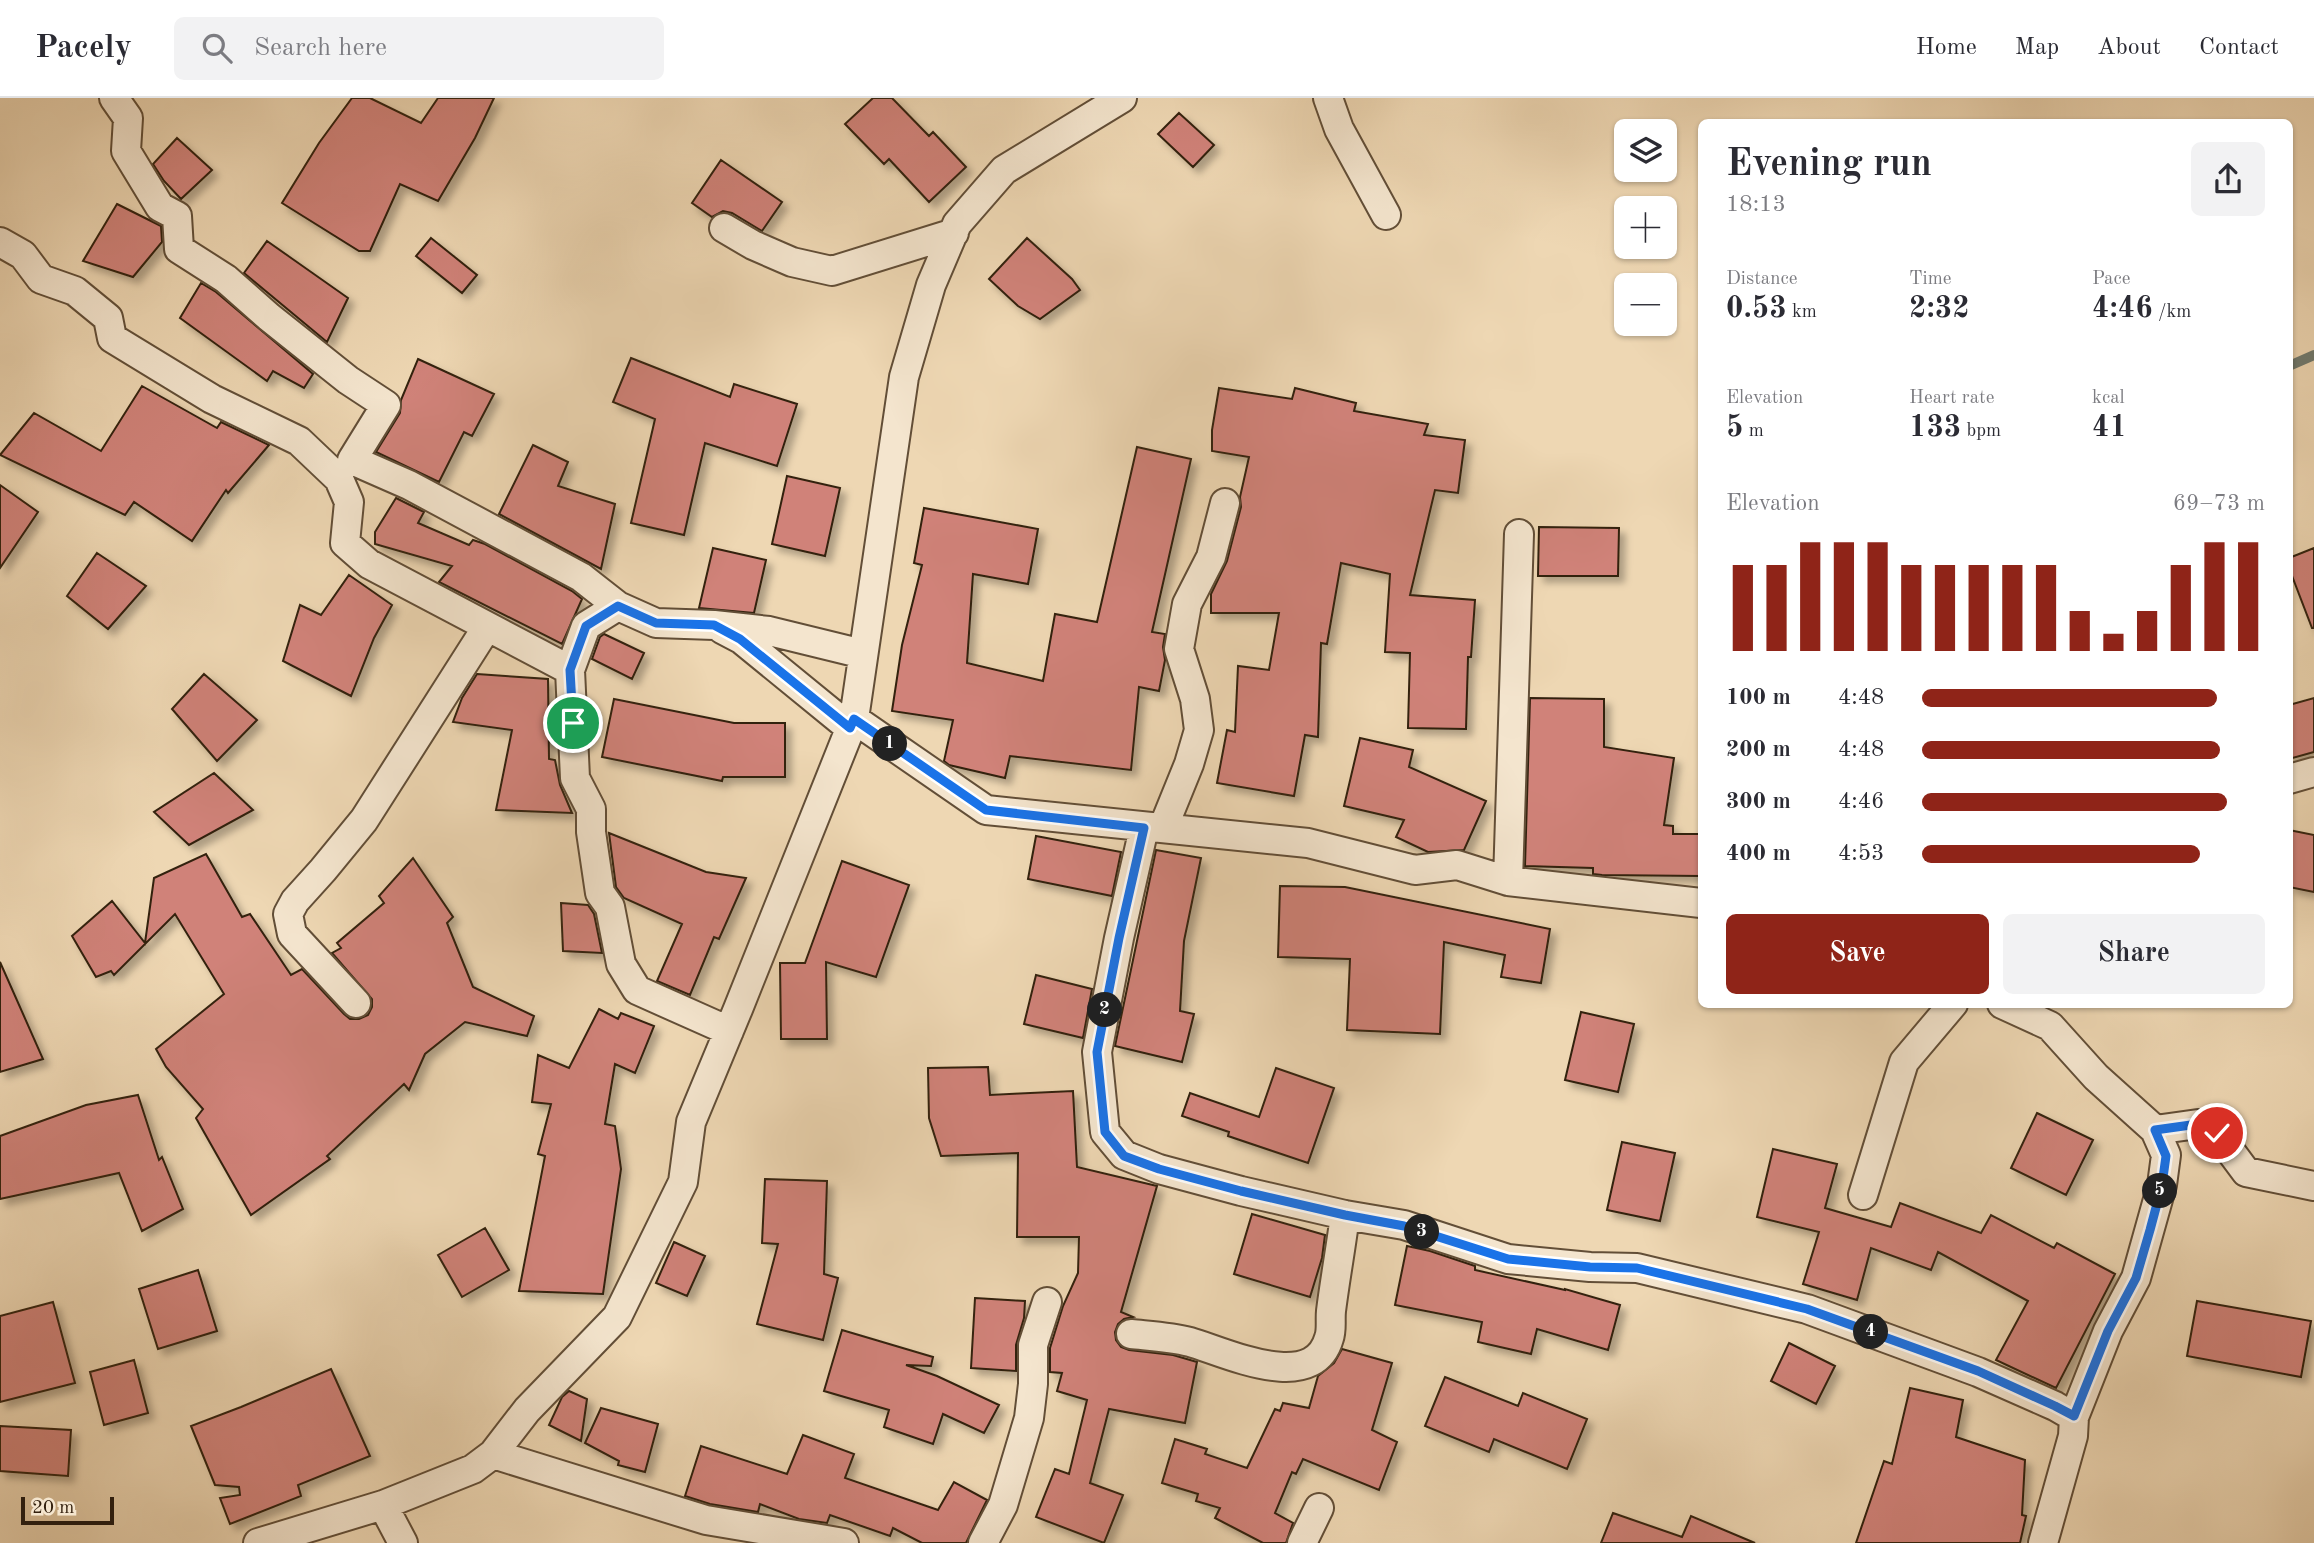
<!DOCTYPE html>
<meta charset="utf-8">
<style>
:root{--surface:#fff;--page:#f2f2f3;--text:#2b2b33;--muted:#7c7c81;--line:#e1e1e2;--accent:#8f2418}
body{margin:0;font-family:"Old Standard TT",serif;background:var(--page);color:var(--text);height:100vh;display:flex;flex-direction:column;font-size:26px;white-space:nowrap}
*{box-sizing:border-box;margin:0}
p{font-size:23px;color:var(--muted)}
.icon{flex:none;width:38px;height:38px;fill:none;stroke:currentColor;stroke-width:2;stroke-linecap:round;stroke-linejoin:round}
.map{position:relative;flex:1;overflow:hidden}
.side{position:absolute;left:1698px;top:21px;width:595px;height:889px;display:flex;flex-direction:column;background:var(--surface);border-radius:10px;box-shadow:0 2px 5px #0004}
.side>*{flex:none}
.tools{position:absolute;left:1614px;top:21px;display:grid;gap:14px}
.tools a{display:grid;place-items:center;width:63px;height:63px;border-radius:10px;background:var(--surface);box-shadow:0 2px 5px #0004;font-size:35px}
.scale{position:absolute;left:21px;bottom:18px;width:93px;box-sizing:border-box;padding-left:7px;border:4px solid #33200e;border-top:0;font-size:19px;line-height:24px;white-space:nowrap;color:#33200e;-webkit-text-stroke:5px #f4e5ce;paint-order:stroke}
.pin{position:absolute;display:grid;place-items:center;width:60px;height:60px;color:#fff;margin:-30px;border:4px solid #fff;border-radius:50%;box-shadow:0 2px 7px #0007}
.km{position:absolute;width:35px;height:35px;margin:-18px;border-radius:50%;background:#222;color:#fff;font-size:19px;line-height:35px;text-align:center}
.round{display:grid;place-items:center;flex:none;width:74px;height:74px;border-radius:10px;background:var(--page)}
.head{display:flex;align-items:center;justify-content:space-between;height:119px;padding:0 28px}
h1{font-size:38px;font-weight:700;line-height:52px}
.figures{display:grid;grid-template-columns:repeat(3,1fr);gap:10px;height:119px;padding:7px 28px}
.figures div{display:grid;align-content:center}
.figures b{font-size:30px;font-weight:700}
.figures small{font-size:19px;font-weight:400}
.figures p{font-size:19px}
.chart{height:196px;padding:14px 28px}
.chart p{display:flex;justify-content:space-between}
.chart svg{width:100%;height:126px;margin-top:7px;stroke:var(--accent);stroke-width:6}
.button{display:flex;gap:14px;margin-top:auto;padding:14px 28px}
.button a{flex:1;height:80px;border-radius:10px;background:var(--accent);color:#fff;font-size:28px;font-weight:700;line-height:80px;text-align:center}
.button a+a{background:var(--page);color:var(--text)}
ul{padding:0 28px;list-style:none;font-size:23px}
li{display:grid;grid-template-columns:112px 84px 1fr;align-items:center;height:52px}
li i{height:18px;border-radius:9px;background:var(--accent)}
header{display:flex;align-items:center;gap:42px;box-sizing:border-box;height:98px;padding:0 35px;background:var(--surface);border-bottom:2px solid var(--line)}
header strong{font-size:33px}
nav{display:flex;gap:38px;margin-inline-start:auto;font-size:24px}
.search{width:490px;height:63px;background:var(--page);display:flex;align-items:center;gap:18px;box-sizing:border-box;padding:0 24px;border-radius:10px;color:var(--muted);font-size:26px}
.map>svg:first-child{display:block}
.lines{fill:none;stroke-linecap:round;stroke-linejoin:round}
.stream{stroke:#717b70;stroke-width:10}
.building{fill:#d08279;stroke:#33200e;stroke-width:2;filter:url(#shadow)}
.minor-casing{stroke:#624e37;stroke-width:32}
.minor{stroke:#f4e5ce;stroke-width:28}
.route-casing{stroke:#fff;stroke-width:14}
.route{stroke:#1a73e8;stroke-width:9}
</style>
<header>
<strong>Pacely</strong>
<div class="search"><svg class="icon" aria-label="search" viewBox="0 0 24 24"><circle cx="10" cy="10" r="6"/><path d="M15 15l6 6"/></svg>Search here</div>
<nav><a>Home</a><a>Map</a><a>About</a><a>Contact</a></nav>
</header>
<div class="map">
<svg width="2314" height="1445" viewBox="0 0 2314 1445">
<defs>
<filter id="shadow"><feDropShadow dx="6" dy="6" stdDeviation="3.5" flood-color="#0004"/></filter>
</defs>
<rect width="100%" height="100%" fill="#eed7b3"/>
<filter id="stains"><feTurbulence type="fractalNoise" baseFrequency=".00286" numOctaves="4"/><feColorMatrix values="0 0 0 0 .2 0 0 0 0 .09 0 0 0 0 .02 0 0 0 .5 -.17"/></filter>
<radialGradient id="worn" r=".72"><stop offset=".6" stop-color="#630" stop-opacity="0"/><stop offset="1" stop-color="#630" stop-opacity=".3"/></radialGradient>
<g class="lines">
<path class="stream" d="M 2289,268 L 2314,257"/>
</g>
<path class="building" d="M 352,0 L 370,0 L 421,25 L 438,0 L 494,0 L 475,40 L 438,103 L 400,86 L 370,153 L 359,153 L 282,105 L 319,45 Z
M 873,0 L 892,0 L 929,38 L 933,34 L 966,69 L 929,104 L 889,61 L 884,66 L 845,26 Z
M 1179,15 L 1214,47 L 1193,69 L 1158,36 Z
M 177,40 L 212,72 L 181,101 L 164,83 L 153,66 Z
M 721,62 L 782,104 L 762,133 L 732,115 L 723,113 L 712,119 L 692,105 Z
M 117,106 L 161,128 L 162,144 L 133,179 L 83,163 Z
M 431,140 L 477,177 L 462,195 L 416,158 Z
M 1027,140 L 1072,181 L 1080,192 L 1040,221 L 1018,208 L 989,181 Z
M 267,143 L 348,200 L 327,244 L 244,175 Z
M 201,185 L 216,194 L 313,276 L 304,290 L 273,273 L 267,283 L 180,220 Z
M 631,260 L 730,299 L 734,286 L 797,306 L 777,368 L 705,345 L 684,437 L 631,425 L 655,321 L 613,304 Z
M 418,261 L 494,296 L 472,338 L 464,334 L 439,384 L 376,354 L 400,315 L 401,302 Z
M 142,288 L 217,330 L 221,324 L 269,347 L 228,395 L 226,392 L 192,443 L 134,404 L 125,417 L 0,357 L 34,315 L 101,353 Z
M 1219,290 L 1292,301 L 1295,290 L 1356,305 L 1354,313 L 1428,326 L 1424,337 L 1465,342 L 1458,395 L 1435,392 L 1410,497 L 1475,502 L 1471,559 L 1468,559 L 1466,631 L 1408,630 L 1410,555 L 1385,554 L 1390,476 L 1341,465 L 1327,546 L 1321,545 L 1318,639 L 1305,637 L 1294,698 L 1217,685 L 1227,632 L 1235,634 L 1238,568 L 1269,572 L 1279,515 L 1211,515 L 1211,496 L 1227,463 L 1241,409 L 1240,399 L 1249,359 L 1212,353 L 1212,332 Z
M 533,347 L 568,364 L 558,388 L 615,406 L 601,471 L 499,416 Z
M 1137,349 L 1191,361 L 1152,534 L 1165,536 L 1163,549 L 1165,562 L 1159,593 L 1139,589 L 1131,672 L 1010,658 L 1005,680 L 949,667 L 944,663 L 953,622 L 892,613 L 902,547 L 922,467 L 914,465 L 924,410 L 1038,431 L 1028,486 L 973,476 L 967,565 L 1043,583 L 1055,516 L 1097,524 Z
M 787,378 L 840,390 L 825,458 L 772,446 Z
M 0,387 L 38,414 L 0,470 Z
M 396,400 L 424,414 L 418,425 L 469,447 L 473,442 L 485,446 L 572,493 L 582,501 L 562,546 L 439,484 L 452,468 L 375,446 L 375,434 Z
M 1539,429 L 1619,430 L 1618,478 L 1538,478 Z
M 713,450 L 766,462 L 754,515 L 699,510 Z
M 2314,450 L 2314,530 L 2312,530 L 2289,470 L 2289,460 Z
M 97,455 L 146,488 L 108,531 L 67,498 Z
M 349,477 L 392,507 L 374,540 L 351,598 L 283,563 L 300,507 L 321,517 Z
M 604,536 L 644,555 L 632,581 L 592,561 L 600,539 Z
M 204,576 L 257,622 L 217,663 L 172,611 Z
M 477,576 L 548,581 L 549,661 L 555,662 L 560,687 L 572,715 L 496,712 L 512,632 L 453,624 L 462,600 Z
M 1530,600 L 1604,601 L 1604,649 L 1674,660 L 1664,727 L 1673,728 L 1673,736 L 1701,736 L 1701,778 L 1602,777 L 1593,776 L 1593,770 L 1525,768 Z
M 2314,600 L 2314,654 L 2289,661 L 2289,607 Z
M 614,601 L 734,625 L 785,625 L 785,679 L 723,679 L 722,683 L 602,659 Z
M 1360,640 L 1413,652 L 1409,669 L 1486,703 L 1464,752 L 1428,754 L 1396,739 L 1404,722 L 1344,708 Z
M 214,675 L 253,712 L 189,747 L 154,714 Z
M 2289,732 L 2314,737 L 2314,794 L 2289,789 Z
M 609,735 L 706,774 L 746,780 L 719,841 L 714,839 L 690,897 L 657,883 L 682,826 L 624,800 L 616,789 Z
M 1036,738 L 1121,754 L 1112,798 L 1028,781 Z
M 1156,752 L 1201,760 L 1184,843 L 1180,913 L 1194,916 L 1182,964 L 1115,948 Z
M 206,756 L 242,819 L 250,816 L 291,877 L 302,871 L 344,916 L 350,921 L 359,921 L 368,917 L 372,909 L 372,901 L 332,855 L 341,850 L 337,845 L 384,805 L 379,798 L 413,760 L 453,819 L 447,825 L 473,889 L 534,918 L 527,938 L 465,924 L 425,956 L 409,992 L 404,986 L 327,1058 L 330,1061 L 251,1117 L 196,1020 L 203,1011 L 166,969 L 156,951 L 224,896 L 175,816 L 114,877 L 111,873 L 96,879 L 72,838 L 112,803 L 145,845 L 154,780 Z
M 842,763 L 909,787 L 876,879 L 826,864 L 827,941 L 781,941 L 780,865 L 805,865 Z
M 1280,788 L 1345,789 L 1550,831 L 1541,885 L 1501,879 L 1505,857 L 1444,844 L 1440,936 L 1347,932 L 1350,861 L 1278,859 Z
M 561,805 L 588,807 L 594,816 L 602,855 L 563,853 Z
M 0,864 L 43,961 L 0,974 Z
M 1036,877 L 1092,891 L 1083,940 L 1024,926 Z
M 599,911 L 618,921 L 621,915 L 654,928 L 635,975 L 615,966 L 605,1026 L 615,1028 L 621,1071 L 603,1196 L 519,1193 L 545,1058 L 538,1056 L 551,1006 L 532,1004 L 538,957 L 569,970 Z
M 1581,914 L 1634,926 L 1618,994 L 1565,982 Z
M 988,969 L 990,997 L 1073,993 L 1077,1069 L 1157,1088 L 1121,1214 L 1133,1219 L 1124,1221 L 1118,1226 L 1115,1234 L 1116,1242 L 1121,1249 L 1129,1252 L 1173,1257 L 1197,1264 L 1185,1325 L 1109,1311 L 1090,1385 L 1123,1397 L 1104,1445 L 1036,1419 L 1055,1371 L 1069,1376 L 1087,1302 L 1057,1293 L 1062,1275 L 1050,1274 L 1050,1250 L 1063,1208 L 1078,1175 L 1079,1139 L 1017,1139 L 1018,1055 L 941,1058 L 929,1020 L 928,970 Z
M 1276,970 L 1334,990 L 1308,1065 L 1228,1038 L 1229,1034 L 1182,1018 L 1190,995 L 1259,1019 Z
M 138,997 L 159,1062 L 162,1059 L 183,1111 L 142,1133 L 119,1075 L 0,1101 L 0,1038 L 86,1007 Z
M 2037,1015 L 2093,1042 L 2066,1097 L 2011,1070 Z
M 1622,1044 L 1675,1055 L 1660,1123 L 1607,1112 Z
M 1773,1051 L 1837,1066 L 1825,1110 L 1891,1129 L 1900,1105 L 1981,1135 L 1991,1117 L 2054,1150 L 2057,1145 L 2115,1176 L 2056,1290 L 1996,1262 L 2028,1203 L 1938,1154 L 1931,1172 L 1871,1150 L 1857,1202 L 1803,1186 L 1819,1134 L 1757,1119 Z
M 765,1081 L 827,1083 L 824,1176 L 838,1180 L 823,1242 L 757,1226 L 778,1146 L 762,1145 Z
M 1252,1116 L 1325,1137 L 1322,1160 L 1310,1199 L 1234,1176 Z
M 485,1130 L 509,1172 L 462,1199 L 438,1157 Z
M 674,1144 L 705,1158 L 687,1198 L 656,1185 Z
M 1407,1148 L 1430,1153 L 1475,1168 L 1475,1172 L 1565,1192 L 1565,1191 L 1620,1207 L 1608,1252 L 1537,1231 L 1531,1256 L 1478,1244 L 1482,1224 L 1395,1207 Z
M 198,1172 L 217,1233 L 158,1251 L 139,1191 Z
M 975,1200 L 1025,1203 L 1024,1220 L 1016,1247 L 1016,1273 L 971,1270 Z
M 2197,1203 L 2311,1223 L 2301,1279 L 2187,1258 Z
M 53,1204 L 75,1285 L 0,1304 L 0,1218 Z
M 842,1232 L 933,1259 L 931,1268 L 906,1267 L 937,1278 L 999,1307 L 984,1335 L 943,1316 L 933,1346 L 884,1329 L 889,1312 L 824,1293 Z
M 1789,1245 L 1835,1268 L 1816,1306 L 1771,1283 Z
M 1342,1251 L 1392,1265 L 1372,1332 L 1397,1344 L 1379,1392 L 1303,1361 L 1296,1376 L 1292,1374 L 1275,1415 L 1293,1425 L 1286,1445 L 1263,1445 L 1215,1420 L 1220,1410 L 1196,1403 L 1198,1396 L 1162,1385 L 1175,1341 L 1207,1351 L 1205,1356 L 1247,1370 L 1275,1311 L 1280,1313 L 1283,1305 L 1309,1310 L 1318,1278 L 1334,1265 Z
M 134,1262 L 148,1315 L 104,1327 L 90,1274 Z
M 331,1271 L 370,1358 L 298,1387 L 301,1398 L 230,1426 L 220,1400 L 240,1397 L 239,1389 L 215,1387 L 191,1328 L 241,1309 Z
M 1445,1279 L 1518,1308 L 1523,1295 L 1587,1321 L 1567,1371 L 1494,1341 L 1489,1354 L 1425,1328 Z
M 1910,1290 L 1963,1302 L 1956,1339 L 2025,1362 L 2022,1417 L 2026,1418 L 2020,1445 L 1856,1445 L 1884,1363 L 1892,1366 Z
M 569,1293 L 587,1301 L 581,1343 L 549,1327 L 562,1299 Z
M 601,1310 L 658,1326 L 645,1374 L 618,1367 L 619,1363 L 585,1345 Z
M 0,1328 L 71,1332 L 68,1378 L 0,1373 Z
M 803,1337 L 854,1356 L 845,1380 L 938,1412 L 954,1384 L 987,1402 L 966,1445 L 922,1445 L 893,1430 L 890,1438 L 830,1417 L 827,1425 L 799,1421 L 760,1406 L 758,1414 L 710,1406 L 685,1398 L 701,1348 L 787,1376 Z
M 1613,1415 L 1682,1439 L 1691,1418 L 1755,1445 L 1601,1445 Z"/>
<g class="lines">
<defs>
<path id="minor" d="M 114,0 L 128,20 L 126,53 L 160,109 L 177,118 L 179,151 L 226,181 L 269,219 L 348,282 L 386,307 L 352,362 L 409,387 L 581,479 L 618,508 L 656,525 L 714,527 L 769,533 L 863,556
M 1328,0 L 1339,31 L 1386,117
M 724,130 L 753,147 L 792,164 L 832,173 L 954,135
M 0,144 L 23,157 L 41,181 L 75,193 L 108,220 L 112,240 L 212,301 L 299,343 L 339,381 L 349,404 L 345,445 L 369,466 L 570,572
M 618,508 L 586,528 L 570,572 L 575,680 L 591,711 L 591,734 L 600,795 L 610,809 L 621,866 L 637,892 L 729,933
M 722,531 L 741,541 L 850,630
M 854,621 L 986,712 L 1308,745 L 1415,772 L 1457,767 L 1508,783 L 1701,805
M 2289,681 L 2314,674
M 1144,730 L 1119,840 L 1097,954 L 1105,1034 L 1124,1057 L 1159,1071 L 1241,1093 L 1345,1117 L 1404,1127 L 1508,1161 L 1590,1169 L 1637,1170 L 1807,1211 L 1978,1274 L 2055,1308 L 2074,1319 L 2073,1338 L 2043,1445
M 1163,730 L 1189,666 L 1199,632 L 1195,601 L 1179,551 L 1187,506 L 1211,459 L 1225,405
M 1508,783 L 1519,436
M 356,905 L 292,836 L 288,816 L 295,803 L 323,772 L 364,722 L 487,529
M 2002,906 L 2050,928 L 2096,979 L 2155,1032 L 2166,1057 L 2162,1087 L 2136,1180 L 2108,1233 L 2074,1319
M 2155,1032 L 2198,1026 L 2217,1035 L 2246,1074 L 2314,1088
M 1863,1097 L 1904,964 L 1953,906
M 1131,1236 C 1150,1238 1171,1239 1190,1244 C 1225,1254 1313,1297 1329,1240 C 1332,1232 1330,1222 1331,1213 C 1335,1181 1341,1149 1345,1117
M 493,1356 L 706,1422 L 844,1445
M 383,1407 L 403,1445
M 258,1445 L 383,1407 L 473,1371 L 493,1356 L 527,1312 L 617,1219 L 683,1084 L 691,1024 L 738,911 L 854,621 L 904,279 L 931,187 L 957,126 L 1004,72 L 1122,0
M 983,1445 L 1003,1407 L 1029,1320 L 1033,1286 L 1033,1247 L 1047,1204
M 1302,1445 L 1319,1410"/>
</defs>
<use href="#minor" class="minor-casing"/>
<use href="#minor" class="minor"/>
</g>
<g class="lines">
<defs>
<path id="route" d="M 573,625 L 570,572 L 586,528 L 618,508 L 656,525 L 714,527 L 740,541 L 850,630 L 854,621 L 986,712 L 1144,730 L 1119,840 L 1097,954 L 1105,1034 L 1124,1058 L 1159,1071 L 1241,1093 L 1345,1117 L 1404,1128 L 1508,1161 L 1590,1169 L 1637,1170 L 1807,1211 L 1978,1273 L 2055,1308 L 2074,1318 L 2108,1233 L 2136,1180 L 2150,1132 L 2162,1087 L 2166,1058 L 2155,1032 L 2198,1026 L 2217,1035"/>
</defs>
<use href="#route" class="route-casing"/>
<use href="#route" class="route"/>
</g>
<rect width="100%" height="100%" filter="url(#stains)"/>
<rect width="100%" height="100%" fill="url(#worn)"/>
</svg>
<div class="tools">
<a><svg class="icon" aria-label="layers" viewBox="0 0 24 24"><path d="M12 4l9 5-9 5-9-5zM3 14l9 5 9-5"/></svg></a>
<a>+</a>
<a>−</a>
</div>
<div class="scale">20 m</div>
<div class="pin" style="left:573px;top:625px;background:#1e9e55"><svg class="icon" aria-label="arrive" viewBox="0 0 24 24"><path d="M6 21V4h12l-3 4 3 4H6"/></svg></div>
<div class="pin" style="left:2217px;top:1035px;background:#d93025"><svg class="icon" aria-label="check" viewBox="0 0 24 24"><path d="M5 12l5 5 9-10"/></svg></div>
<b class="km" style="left:890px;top:646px">1</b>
<b class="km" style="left:1105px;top:912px">2</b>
<b class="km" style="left:1422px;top:1134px">3</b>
<b class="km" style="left:1871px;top:1234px">4</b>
<b class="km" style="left:2160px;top:1093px">5</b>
<section class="side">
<div class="head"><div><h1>Evening run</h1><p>18:13</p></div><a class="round"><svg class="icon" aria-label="share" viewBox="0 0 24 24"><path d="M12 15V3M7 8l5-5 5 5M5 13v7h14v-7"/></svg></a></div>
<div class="figures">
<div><p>Distance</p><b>0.53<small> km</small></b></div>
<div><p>Time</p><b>2:32</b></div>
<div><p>Pace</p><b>4:46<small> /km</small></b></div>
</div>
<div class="figures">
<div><p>Elevation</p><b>5<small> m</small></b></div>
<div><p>Heart rate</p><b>133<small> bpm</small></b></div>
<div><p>kcal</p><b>41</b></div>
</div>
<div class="chart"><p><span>Elevation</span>69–73 m</p>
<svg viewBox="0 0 160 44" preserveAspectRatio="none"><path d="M5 44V14M15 44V14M25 44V6M35 44V6M45 44V6M55 44V14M65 44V14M75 44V14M85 44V14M95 44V14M105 44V30M115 44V38M125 44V30M135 44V14M145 44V6M155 44V6"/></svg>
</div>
<ul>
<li><b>100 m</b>4:48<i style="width:86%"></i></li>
<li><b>200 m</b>4:48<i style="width:87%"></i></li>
<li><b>300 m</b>4:46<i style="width:89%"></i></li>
<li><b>400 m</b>4:53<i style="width:81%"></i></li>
</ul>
<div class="button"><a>Save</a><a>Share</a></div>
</section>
</div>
